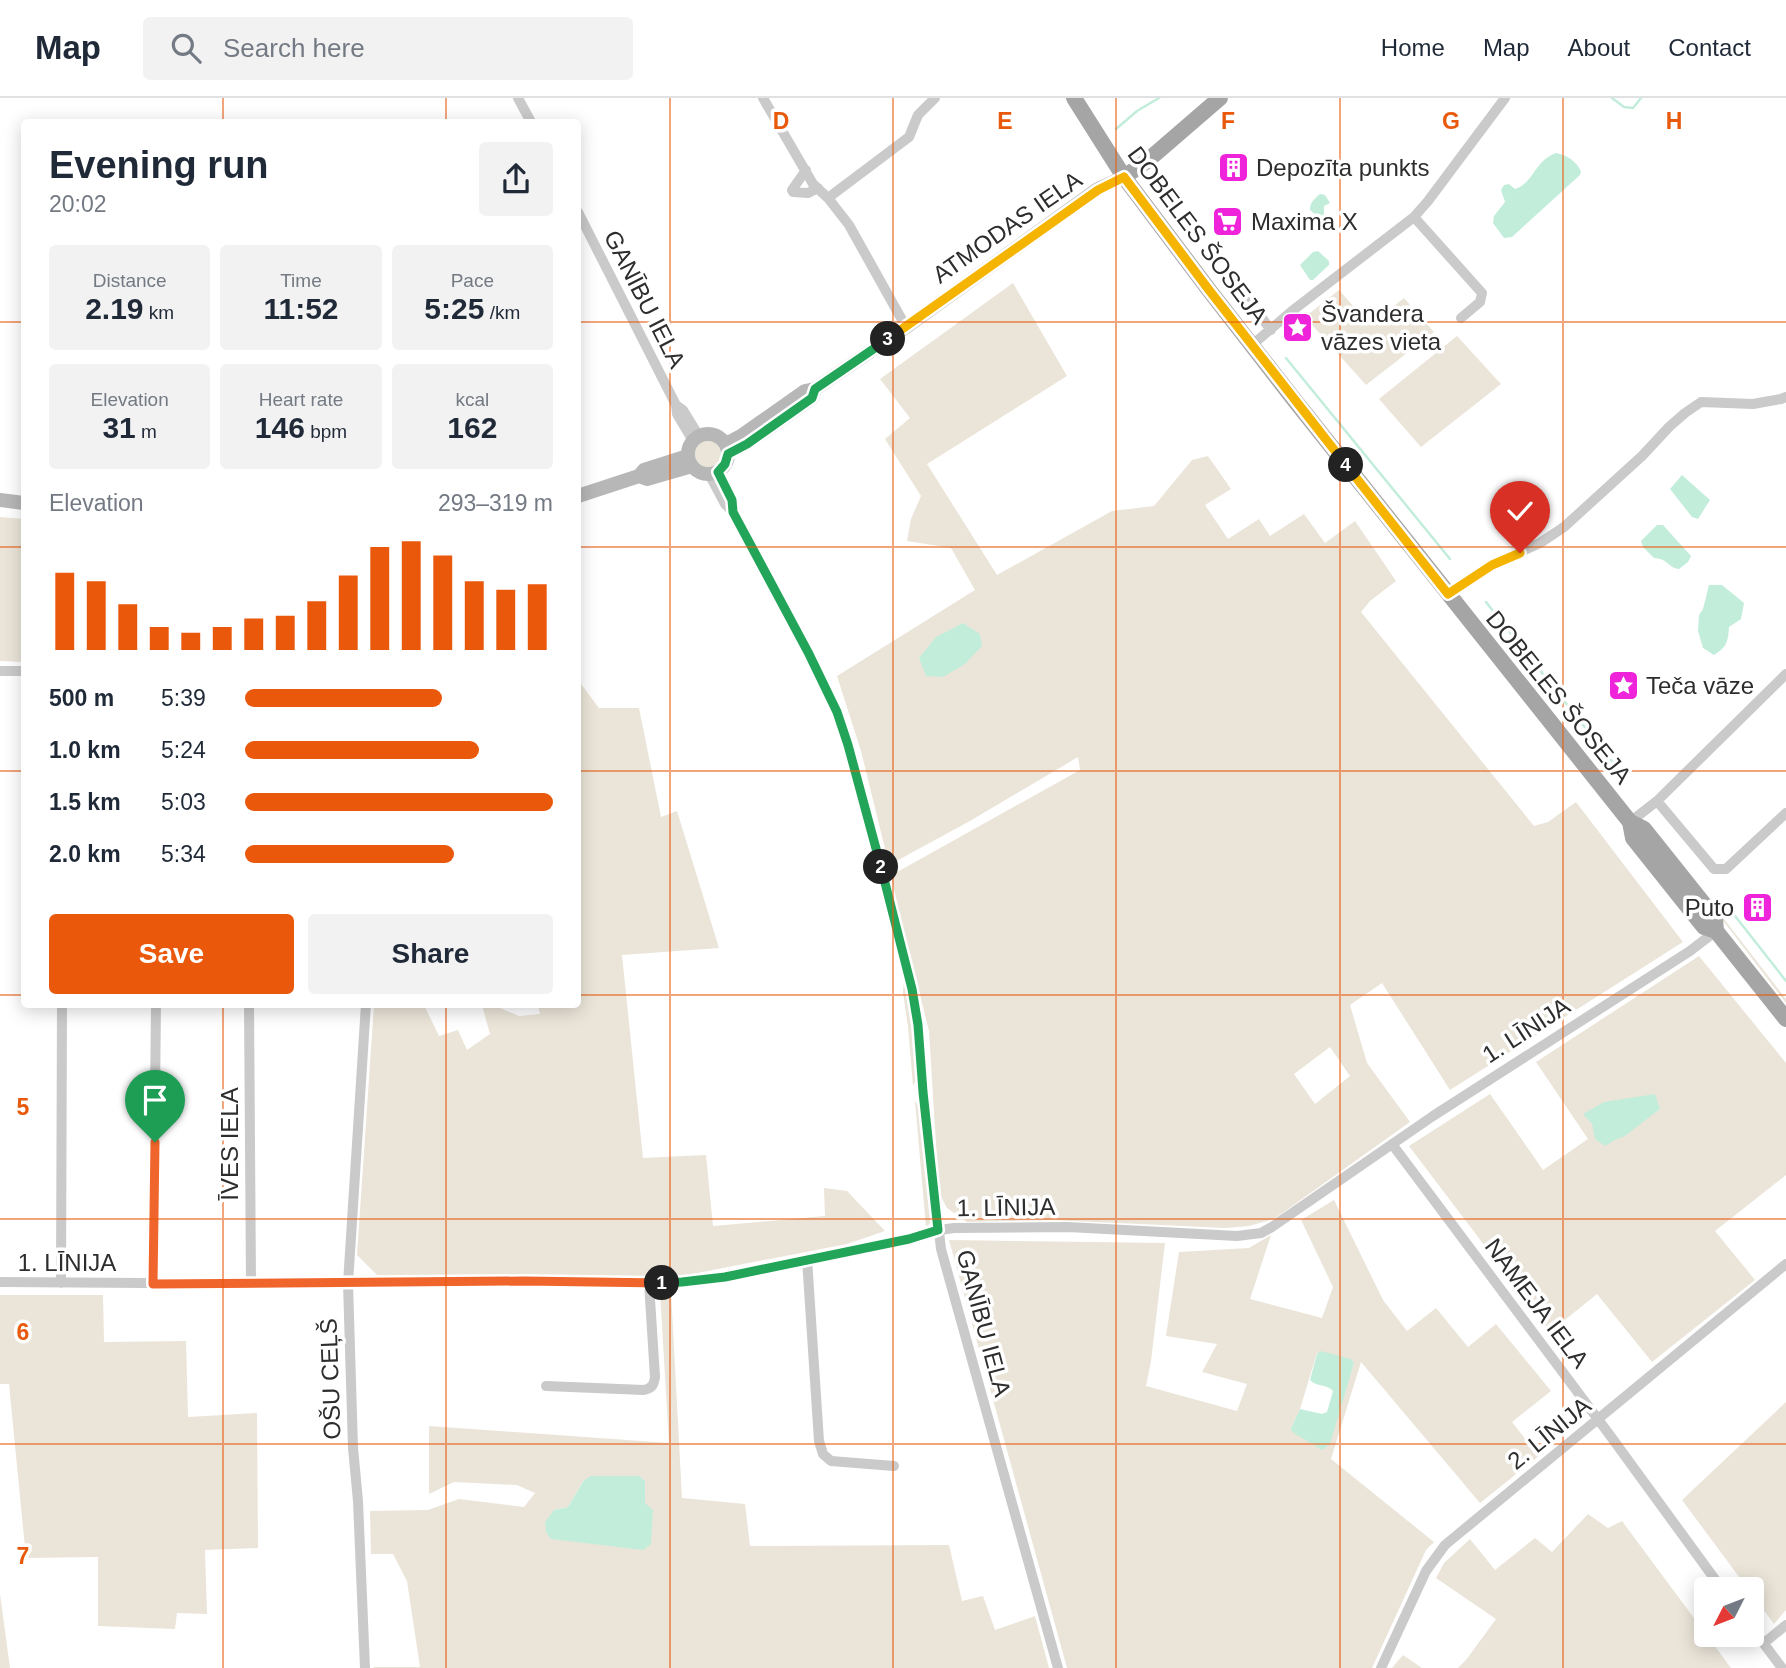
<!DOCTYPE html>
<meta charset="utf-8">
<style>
:root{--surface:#fff;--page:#f2f2f3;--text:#1f2937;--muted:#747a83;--line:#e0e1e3;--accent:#ea580c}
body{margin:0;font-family:Helvetica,sans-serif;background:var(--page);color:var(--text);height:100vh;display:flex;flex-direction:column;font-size:26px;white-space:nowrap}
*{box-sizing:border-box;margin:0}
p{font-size:23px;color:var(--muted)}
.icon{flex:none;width:38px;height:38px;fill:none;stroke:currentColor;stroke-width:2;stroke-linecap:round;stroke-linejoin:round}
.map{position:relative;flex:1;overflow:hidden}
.side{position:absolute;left:21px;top:21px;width:560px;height:889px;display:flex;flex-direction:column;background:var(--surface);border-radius:7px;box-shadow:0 4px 18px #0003}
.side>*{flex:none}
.needle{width:46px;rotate:228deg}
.fabs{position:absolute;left:1694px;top:1479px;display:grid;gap:14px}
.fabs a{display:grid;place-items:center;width:70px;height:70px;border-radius:7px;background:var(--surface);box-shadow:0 4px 18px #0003;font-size:35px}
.pin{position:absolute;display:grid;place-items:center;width:60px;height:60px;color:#fff;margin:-72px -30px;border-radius:50% 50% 50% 0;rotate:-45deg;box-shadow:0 0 7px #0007}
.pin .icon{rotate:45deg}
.km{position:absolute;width:35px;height:35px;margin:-18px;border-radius:50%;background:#222;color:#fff;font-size:19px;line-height:35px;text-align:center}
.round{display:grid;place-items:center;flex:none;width:74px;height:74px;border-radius:7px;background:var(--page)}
.summary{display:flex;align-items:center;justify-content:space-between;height:119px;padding:0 28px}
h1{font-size:38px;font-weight:700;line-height:52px}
.stats{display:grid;grid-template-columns:repeat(3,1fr);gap:10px;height:119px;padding:7px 28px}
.stats div{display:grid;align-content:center;border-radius:7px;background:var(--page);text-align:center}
.stats b{font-size:30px;font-weight:700}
.stats small{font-size:19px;font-weight:400}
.stats p{font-size:19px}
.chart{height:196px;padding:14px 28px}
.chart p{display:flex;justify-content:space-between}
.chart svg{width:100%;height:126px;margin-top:7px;stroke:var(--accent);stroke-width:6}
.primary-button{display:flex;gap:14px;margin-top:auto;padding:14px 28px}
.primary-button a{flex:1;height:80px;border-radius:7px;background:var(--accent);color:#fff;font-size:28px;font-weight:700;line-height:80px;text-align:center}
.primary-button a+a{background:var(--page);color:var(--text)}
ul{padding:0 28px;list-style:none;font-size:23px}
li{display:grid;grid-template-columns:112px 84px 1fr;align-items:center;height:52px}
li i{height:18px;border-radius:9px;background:var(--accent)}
header{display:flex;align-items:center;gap:42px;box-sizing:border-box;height:98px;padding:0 35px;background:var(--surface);border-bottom:2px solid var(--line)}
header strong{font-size:33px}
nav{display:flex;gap:38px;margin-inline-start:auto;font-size:24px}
.search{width:490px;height:63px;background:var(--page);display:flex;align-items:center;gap:18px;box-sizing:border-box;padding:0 24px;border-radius:7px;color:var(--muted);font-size:26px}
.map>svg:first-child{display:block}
.green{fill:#ebe5d9;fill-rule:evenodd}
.water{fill:#c3eddb}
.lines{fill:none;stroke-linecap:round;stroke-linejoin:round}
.stream{stroke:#c3eddb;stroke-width:2.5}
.street{stroke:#cacaca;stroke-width:10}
.secondary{stroke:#b7b7b7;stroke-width:14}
.primary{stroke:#a5a5a5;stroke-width:16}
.split-1-casing{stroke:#fff;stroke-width:14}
.split-2-casing{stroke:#fff;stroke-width:14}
.split-3-casing{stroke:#fff;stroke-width:14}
.split-4-casing{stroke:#fff;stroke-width:14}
.split-5-casing{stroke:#fff;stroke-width:14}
.split-1{stroke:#f0652b;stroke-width:9}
.split-2{stroke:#22a559;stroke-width:9}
.split-3{stroke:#22a559;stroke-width:9}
.split-4{stroke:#f5b400;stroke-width:9}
.split-5{stroke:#f5b400;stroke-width:9}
.grid{fill:none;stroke:#e8590c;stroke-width:2;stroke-opacity:0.55}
.labels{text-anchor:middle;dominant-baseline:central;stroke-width:7;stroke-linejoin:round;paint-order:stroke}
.poi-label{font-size:24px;fill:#2d2d2d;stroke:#fff;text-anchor:start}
.street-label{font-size:24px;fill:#2d2d2d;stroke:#fff}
.grid-label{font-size:23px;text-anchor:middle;font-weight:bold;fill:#e8590c;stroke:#fff;stroke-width:7;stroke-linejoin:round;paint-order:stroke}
</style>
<header>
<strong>Map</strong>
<div class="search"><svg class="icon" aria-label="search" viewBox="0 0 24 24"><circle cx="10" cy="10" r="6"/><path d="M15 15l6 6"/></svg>Search here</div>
<nav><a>Home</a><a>Map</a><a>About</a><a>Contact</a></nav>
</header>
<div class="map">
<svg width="1786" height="1570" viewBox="0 0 1786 1570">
<rect width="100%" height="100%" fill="#fff"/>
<path class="green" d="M 1013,185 L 1067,278 L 927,366 L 997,477 L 1112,413 L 1154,408 L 1192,362 L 1208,358 L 1231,391 L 1205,407 L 1228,441 L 1259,421 L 1270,438 L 1304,416 L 1325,445 L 1355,423 L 1396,483 L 1370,503 L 1361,514 L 1534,728 L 1548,724 L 1576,704 L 1683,844 L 1450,992 L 1382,885 L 1350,907 L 1367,965 L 1410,1024 L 1274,1121 L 1249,1128 L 1226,1130 L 1052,1122 L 967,1124 L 947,1110 L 939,1095 L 929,933 L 890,778 L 1080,672 L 1078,659 L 970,723 L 889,767 L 861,653 L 837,578 L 975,492 L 951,450 L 907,443 L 911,421 L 921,398 L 885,341 L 910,320 L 880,281 ZM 1330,949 L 1350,978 L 1315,1006 L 1294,976 Z
M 1339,192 L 1370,227 L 1404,200 L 1434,234 L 1366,287 L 1305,219 Z
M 1457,238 L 1501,286 L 1421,349 L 1379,301 Z
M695 356a13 13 0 1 1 26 0a13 13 0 1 1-26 0Z
M 0,419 L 24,421 L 24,564 L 0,563 Z
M 578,582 L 599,610 L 639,610 L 661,719 L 677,713 L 719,850 L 622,857 L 643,1060 L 706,1057 L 713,1128 L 825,1118 L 824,1090 L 847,1093 L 885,1133 L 847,1146 L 687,1177 L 665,1179 L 378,1178 L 357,1157 L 374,907 L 424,907 L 439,938 L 458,932 L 467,952 L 490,936 L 482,907 L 493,907 L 519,918 L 540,916 L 538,907 L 578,906 Z
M 1712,808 L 1714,808 L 1786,901 L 1786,905 Z
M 1699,858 L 1786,965 L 1786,1077 L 1715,1133 L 1755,1182 L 1652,1264 L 1597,1196 L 1550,1234 L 1409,1048 L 1490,996 L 1543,1072 L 1588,1041 L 1536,964 Z
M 904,882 L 913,921 L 917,980 L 913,988 L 908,929 L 903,894 Z
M 915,1003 L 920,1010 L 932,1118 L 931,1124 L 926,1129 Z
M 1334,1102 L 1383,1202 L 1407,1233 L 1436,1210 L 1468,1249 L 1496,1226 L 1551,1293 L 1512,1324 L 1539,1358 L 1480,1405 L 1361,1264 L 1331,1361 L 1434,1444 L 1426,1452 L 1372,1570 L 1067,1570 L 949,1142 L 1165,1145 L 1151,1263 L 1146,1288 L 1237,1313 L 1247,1286 L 1202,1274 L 1217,1246 L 1166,1238 L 1179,1154 L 1249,1150 L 1271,1137 L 1250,1201 L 1322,1220 L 1333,1189 L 1301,1122 ZM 1317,1255 L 1354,1266 L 1322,1352 L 1291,1330 L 1300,1311 Z
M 671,1193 L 682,1400 L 745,1406 L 750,1448 L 949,1447 L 962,1503 L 983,1498 L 995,1532 L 1035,1518 L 1049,1570 L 374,1570 L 373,1569 L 420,1569 L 407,1483 L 393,1456 L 371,1456 L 370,1413 L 428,1412 L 459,1401 L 524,1409 L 535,1395 L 517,1387 L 454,1384 L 429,1396 L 429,1328 L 669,1345 L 660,1194 ZM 584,1382 L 645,1383 L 645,1405 L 554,1412 L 568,1409 Z
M 0,1197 L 103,1197 L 104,1244 L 186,1243 L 188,1319 L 257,1315 L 258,1450 L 205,1452 L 207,1516 L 177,1515 L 175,1531 L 98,1528 L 98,1459 L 26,1460 L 9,1286 L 0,1286 Z
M 1786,1304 L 1786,1512 L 1774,1526 L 1752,1496 L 1752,1491 L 1748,1491 L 1682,1402 Z
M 1588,1416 L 1608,1430 L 1622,1423 L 1731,1570 L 1458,1570 L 1466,1562 L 1496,1521 L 1436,1480 L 1444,1465 L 1470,1441 L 1495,1472 L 1535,1440 L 1552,1454 Z
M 0,1496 L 10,1570 L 0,1570 Z
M 1403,1557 L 1422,1570 L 1392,1570 Z"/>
<path class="water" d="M 1556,55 C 1567,57 1576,63 1581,73 L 1580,77 L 1512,139 L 1504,140 L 1493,125 L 1494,118 L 1505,104 L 1501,92 L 1504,87 L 1509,86 L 1515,91 C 1534,85 1534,63 1556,55 Z
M 1320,96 L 1325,97 L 1330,105 L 1324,108 L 1324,116 L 1322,119 L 1318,119 L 1310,112 C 1310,104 1314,101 1320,96 Z
M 1318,153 L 1329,163 L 1329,167 L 1313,182 L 1310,182 L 1300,167 L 1313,154 Z
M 1682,377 L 1710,402 L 1698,421 L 1692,419 L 1670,391 Z
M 1657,427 L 1663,427 L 1691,458 L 1688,464 L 1679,471 C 1668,470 1669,461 1654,460 L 1643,449 L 1641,443 Z
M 1709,487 L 1722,487 L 1744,505 L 1741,521 L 1729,529 C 1728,544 1727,549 1714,557 L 1703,550 L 1698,533 L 1699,517 L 1703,511 Z
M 963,525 L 980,536 L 982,548 L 965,566 L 943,579 L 926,578 L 919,560 L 936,539 Z
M 1655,996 L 1660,1011 L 1625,1038 L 1615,1042 L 1605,1048 L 1595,1041 L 1592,1026 L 1583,1016 L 1604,1004 Z
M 1321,1253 L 1351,1261 L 1354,1265 L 1330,1346 L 1322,1352 L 1292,1334 L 1291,1330 L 1300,1311 L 1322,1316 L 1327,1314 L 1333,1293 C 1327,1286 1316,1289 1310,1282 L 1317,1256 Z
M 591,1378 L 639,1378 L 645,1383 L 645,1405 L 653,1412 L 651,1446 L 643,1452 L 551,1441 L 546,1434 L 545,1424 L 554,1412 L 568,1409 L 584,1382 Z"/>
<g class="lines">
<path class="stream" d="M 1612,0 L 1624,9 L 1633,10 L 1641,0
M 1116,31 L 1137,13 L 1159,0
M 1286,260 L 1450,461
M 1486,504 L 1621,675
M 1728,809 L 1786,883"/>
<path class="street" d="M 518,0 L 531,24
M 763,0 L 813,86 L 828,100 L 849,127 L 906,229
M 806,72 L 792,92 L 793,94 L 808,95 L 818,90
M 828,100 L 909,39 L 918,17 L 935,0
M 578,114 L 676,307 L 683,312 L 699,338
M 1414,119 L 1482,195 L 1480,204 L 1461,220
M 1229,177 L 1271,232
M 1252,247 L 1292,213 L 1414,119 L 1428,103 L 1505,0
M 676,307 L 677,316 L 693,343
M 718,374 L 732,403 L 733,414
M 709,376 L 725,406 L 733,414 L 748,440 L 808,554 L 837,614 L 848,647 L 912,891 L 918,927 L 923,994 L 941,1151 L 1058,1570
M 1448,496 L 1492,467 L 1540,445 L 1564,429 L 1642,358 L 1669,329 L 1685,315 L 1701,304 L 1753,306 L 1781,301 L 1786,299
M 0,573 L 24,573
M 1657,703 L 1714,771 L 1726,771 L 1786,715
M 1630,724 L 1657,703 L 1786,576
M 249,906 L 251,1185
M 1392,1046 L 1609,1336 L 1722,1491
M 807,1161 L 819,1343 L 823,1356 L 831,1363 L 894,1368
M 0,1184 L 281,1186 L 524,1183 L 682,1184 L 725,1179 L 909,1141 L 932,1133 L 954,1130 L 1068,1129 L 1237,1138 L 1261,1135 L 1272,1129 L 1433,1018 L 1690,853 L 1716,833
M 61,1185 L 62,906
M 153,1186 L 156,906
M 546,1288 L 644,1292 C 652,1290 654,1287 655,1279 L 649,1185
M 1752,1530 L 1782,1570
M 1764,1545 L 1786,1527
M 365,1570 L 358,1403 L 353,1350 L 348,1185 L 366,906
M 1381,1570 L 1426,1473 L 1445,1447 L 1786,1166"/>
<path class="secondary" d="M 761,336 L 812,300 L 815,291
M688 356a20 20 0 1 1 40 0a20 20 0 1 1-40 0Z
M 726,346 L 741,338 L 805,293 L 815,291 L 906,229 L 1098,91 L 1124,79
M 639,378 L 647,381 L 692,368
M 578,398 L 639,378 L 644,372 L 688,358
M 0,402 L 24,405"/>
<path class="primary" d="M 1074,0 L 1124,79 L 1209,192 L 1292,299 L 1630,724 L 1644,731 L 1715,820 L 1716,833
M 1124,79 L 1147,63 L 1220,0
M 1630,724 L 1633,740 L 1704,829 L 1716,833 L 1786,921"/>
</g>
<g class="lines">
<defs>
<path id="split-1" d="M 155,1044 L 153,1186 L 524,1183 L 662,1185"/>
<path id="split-2" d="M 662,1185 L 682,1184 L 725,1179 L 909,1141 L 938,1132 L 923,994 L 918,927 L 912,891 L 881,769"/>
<path id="split-3" d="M 881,769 L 848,647 L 837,614 L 808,554 L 733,414 L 732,402 L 718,374 L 725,366 L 728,356 L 747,346 L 812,300 L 815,291 L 888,241"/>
<path id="split-4" d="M 888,241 L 1098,92 L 1124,79 L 1209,192 L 1346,367"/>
<path id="split-5" d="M 1346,367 L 1448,496 L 1492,467 L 1520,455"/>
</defs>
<use href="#split-1" class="split-1-casing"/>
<use href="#split-2" class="split-2-casing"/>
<use href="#split-3" class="split-3-casing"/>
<use href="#split-4" class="split-4-casing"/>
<use href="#split-5" class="split-5-casing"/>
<use href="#split-1" class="split-1"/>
<use href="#split-2" class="split-2"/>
<use href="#split-3" class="split-3"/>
<use href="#split-4" class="split-4"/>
<use href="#split-5" class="split-5"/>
</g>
<path class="grid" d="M 223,0 L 223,24M 446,0 L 446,24M 670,0 L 670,1570M 893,0 L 893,1570M 1116,0 L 1116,1570M 1340,0 L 1340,1570M 1563,0 L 1563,1570M 0,224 L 24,224M 578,224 L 1786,224M 0,449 L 24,449M 578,449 L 1786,449M 0,673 L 24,673M 578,673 L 1786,673M 0,897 L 24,897M 578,897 L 1786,897M 223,906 L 223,1570M 446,906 L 446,1570M 0,1121 L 1786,1121M 0,1346 L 1786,1346"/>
<defs>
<symbol id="building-square" viewBox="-11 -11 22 22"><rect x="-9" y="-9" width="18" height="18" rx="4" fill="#ef23d9" stroke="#fff"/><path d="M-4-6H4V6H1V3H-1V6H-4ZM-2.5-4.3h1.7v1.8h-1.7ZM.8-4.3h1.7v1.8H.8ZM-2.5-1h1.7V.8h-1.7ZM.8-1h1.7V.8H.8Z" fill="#fff"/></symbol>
<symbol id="supermarket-square" viewBox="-11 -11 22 22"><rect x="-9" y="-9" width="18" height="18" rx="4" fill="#ef23d9" stroke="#fff"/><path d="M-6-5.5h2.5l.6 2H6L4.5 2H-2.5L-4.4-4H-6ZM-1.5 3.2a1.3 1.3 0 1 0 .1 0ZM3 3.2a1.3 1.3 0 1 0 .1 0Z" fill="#fff"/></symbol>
<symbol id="sight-square" viewBox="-11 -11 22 22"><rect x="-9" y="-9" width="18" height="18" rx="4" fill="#ef23d9" stroke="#fff"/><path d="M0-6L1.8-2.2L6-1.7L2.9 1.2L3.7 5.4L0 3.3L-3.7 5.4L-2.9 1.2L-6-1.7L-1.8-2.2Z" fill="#fff"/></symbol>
</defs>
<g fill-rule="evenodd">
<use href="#building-square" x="1216" y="52" width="35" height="35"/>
<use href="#supermarket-square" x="1210" y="106" width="35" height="35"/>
<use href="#sight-square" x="1280" y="212" width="35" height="35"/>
<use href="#sight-square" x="1606" y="570" width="35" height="35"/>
<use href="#building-square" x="1740" y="792" width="35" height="35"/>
</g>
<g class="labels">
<g class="poi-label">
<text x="1256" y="69">Depozīta punkts</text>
<text x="1251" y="123">Maxima X</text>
<text x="1321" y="215">Švandera<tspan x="1321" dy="28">vāzes vieta</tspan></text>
<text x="1646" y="587">Teča vāze</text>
<text x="1734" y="809" text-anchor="end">Puto</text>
</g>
<g class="street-label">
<text transform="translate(1007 129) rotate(-35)">ATMODAS IELA</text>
<text transform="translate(1198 137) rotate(53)">DOBELES ŠOSEJA</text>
<text transform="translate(645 201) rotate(63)">GANĪBU IELA</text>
<text transform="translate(1559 599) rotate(51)">DOBELES ŠOSEJA</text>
<text transform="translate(1526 932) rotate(-33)">1. LĪNIJA</text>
<text transform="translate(229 1046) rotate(-90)">ĪVES IELA</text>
<text transform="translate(1006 1109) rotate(-1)">1. LĪNIJA</text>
<text x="67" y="1164">1. LĪNIJA</text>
<text transform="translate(1537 1205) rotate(53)">NAMEJA IELA</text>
<text transform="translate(984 1225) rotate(75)">GANĪBU IELA</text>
<text transform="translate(330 1281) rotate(-92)">OŠU CEĻŠ</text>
<text transform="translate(1549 1335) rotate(-39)">2. LĪNIJA</text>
</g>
</g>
<g class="grid-label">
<text x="781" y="31">D</text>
<text x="1005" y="31">E</text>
<text x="1228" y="31">F</text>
<text x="1451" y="31">G</text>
<text x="1674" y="31">H</text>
<text x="23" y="1017">5</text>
<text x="23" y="1242">6</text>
<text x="23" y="1466">7</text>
</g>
</svg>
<div class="fabs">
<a><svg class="needle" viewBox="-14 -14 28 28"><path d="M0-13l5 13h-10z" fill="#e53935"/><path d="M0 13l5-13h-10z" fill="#747a83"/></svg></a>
</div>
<div class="pin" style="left:155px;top:1044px;background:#1e9e55"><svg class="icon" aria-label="arrive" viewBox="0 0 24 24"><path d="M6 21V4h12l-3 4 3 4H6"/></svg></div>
<div class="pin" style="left:1520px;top:455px;background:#d93025"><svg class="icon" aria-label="check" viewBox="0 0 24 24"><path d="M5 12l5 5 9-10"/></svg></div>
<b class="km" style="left:662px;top:1185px">1</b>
<b class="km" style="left:881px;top:769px">2</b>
<b class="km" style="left:888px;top:241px">3</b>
<b class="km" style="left:1346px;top:367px">4</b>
<section class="side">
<div class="summary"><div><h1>Evening run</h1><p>20:02</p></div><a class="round"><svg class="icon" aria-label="share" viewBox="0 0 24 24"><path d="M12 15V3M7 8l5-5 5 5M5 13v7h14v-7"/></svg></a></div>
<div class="stats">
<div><p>Distance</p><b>2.19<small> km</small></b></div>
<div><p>Time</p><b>11:52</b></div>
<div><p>Pace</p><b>5:25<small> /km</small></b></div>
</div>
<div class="stats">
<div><p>Elevation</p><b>31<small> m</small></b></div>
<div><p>Heart rate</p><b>146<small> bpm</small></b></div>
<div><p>kcal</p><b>162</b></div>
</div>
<div class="chart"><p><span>Elevation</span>293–319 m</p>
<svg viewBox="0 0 160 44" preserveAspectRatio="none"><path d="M5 44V17M15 44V20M25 44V28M35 44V36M45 44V38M55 44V36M65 44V33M75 44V32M85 44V27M95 44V18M105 44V8M115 44V6M125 44V11M135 44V20M145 44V23M155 44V21"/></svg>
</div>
<ul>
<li><b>500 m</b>5:39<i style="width:64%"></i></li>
<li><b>1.0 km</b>5:24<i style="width:76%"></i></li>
<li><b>1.5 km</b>5:03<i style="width:100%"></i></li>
<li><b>2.0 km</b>5:34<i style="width:68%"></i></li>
</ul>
<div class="primary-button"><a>Save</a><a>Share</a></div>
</section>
</div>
